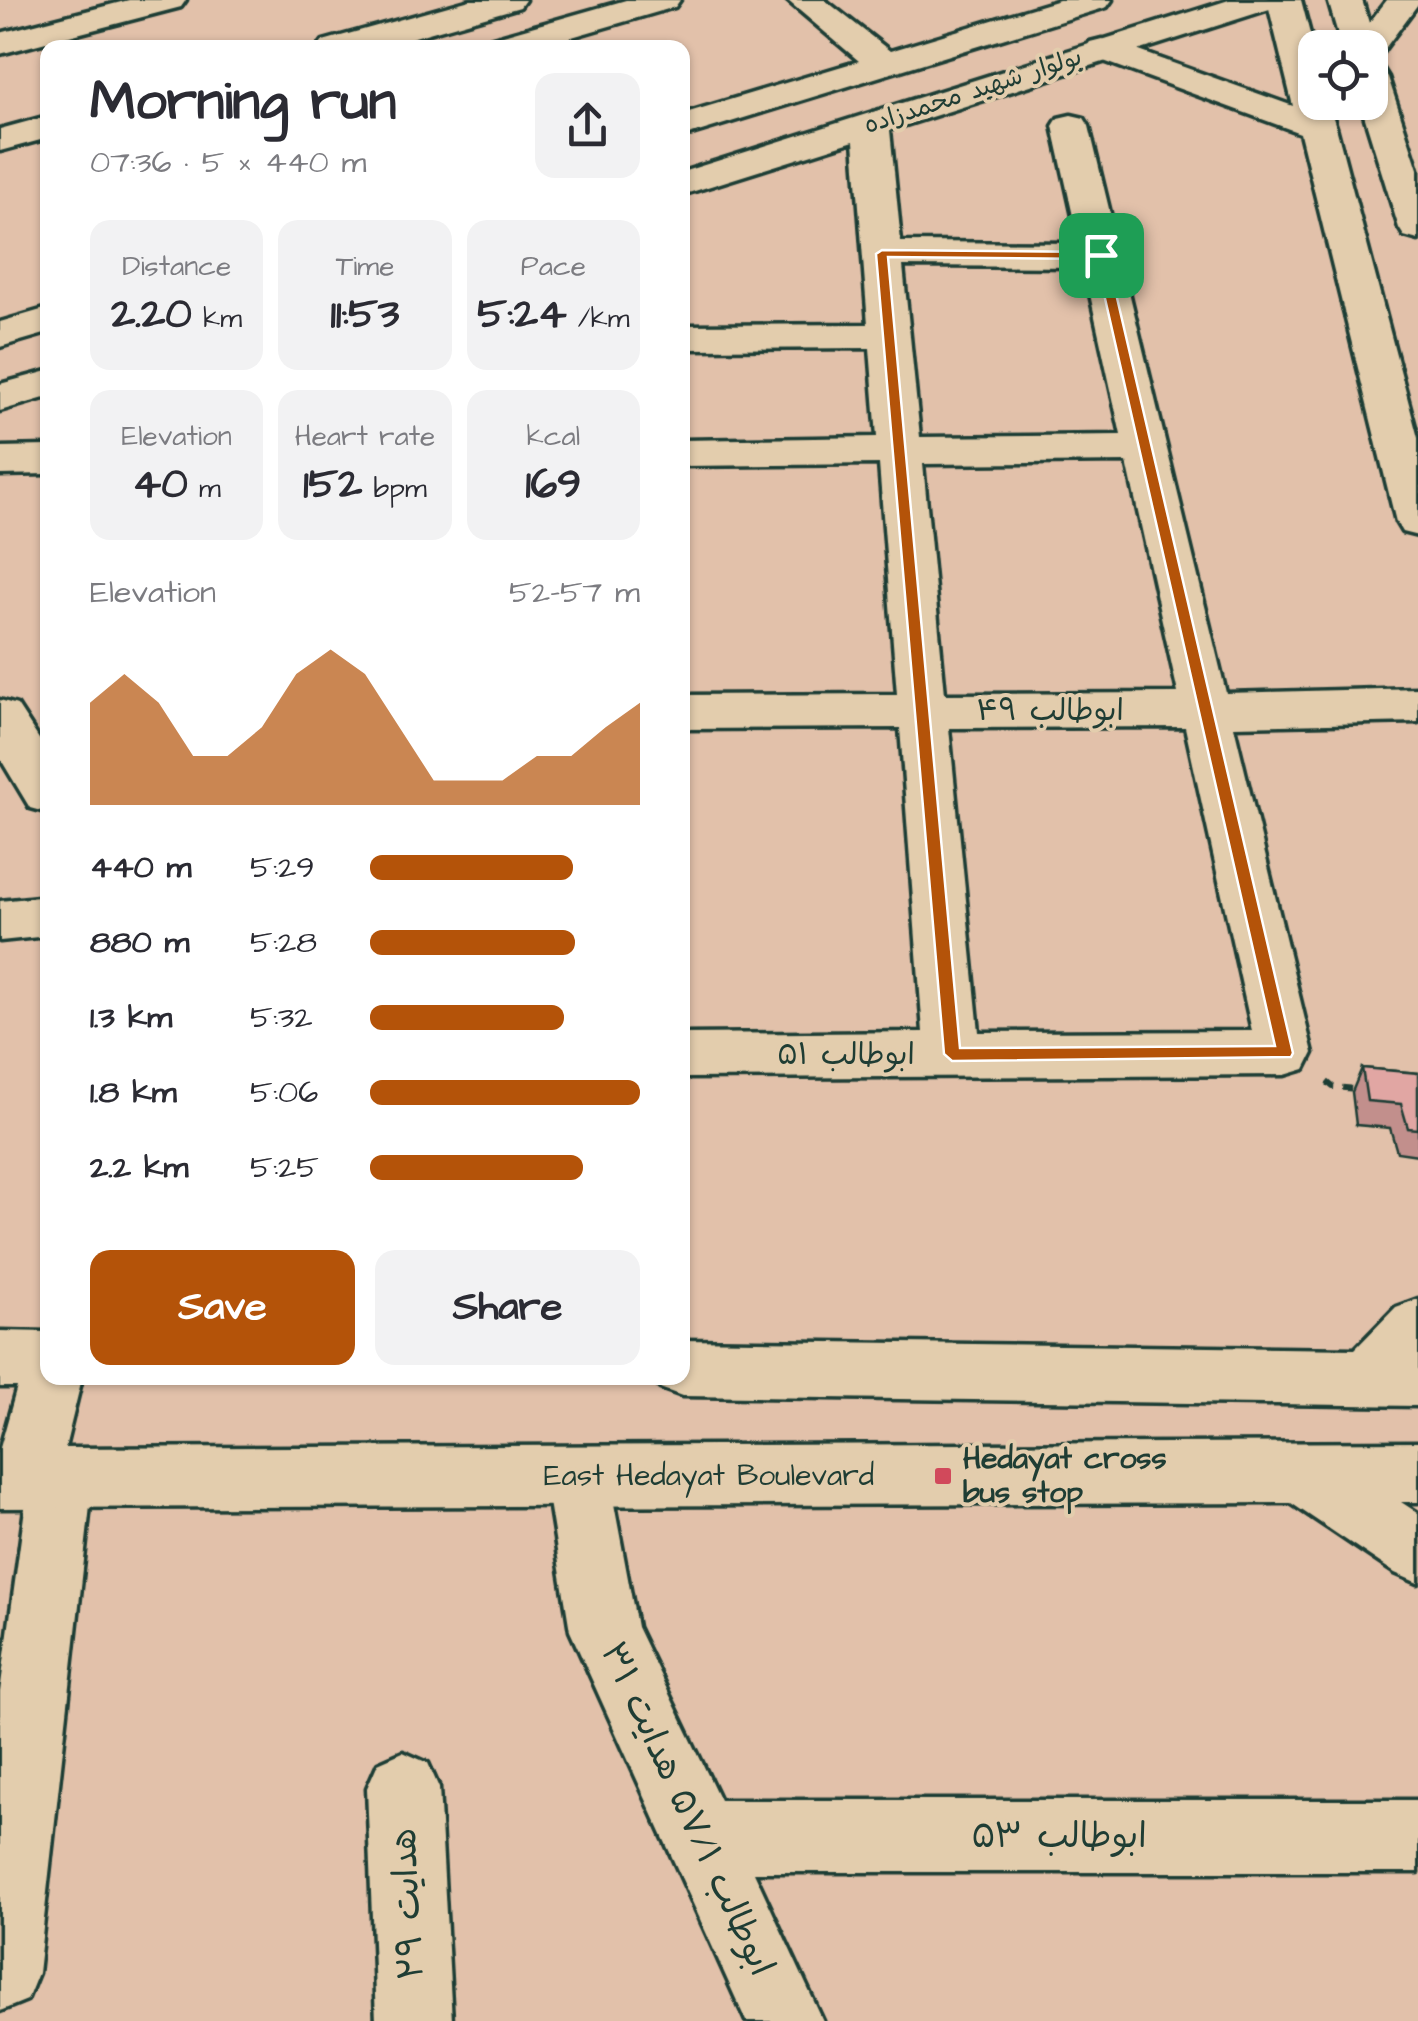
<!DOCTYPE html>
<meta charset="utf-8">
<style>
:root{--surface:#fff;--page:#f2f2f3;--text:#2b2b33;--muted:#7c7c81;--accent:#b45309}
body{margin:0;font-family:"Architects Daughter","Playpen Sans Arabic",sans-serif;background:var(--page);color:var(--text);height:100vh;display:flex;flex-direction:column;font-size:38px;white-space:nowrap}
*{box-sizing:border-box;margin:0}
p{font-size:32px;color:var(--muted)}
.icon{flex:none;width:55px;height:55px;fill:none;stroke:currentColor;stroke-width:2;stroke-linecap:round;stroke-linejoin:round}
.map{position:relative;flex:1;overflow:hidden}
.sheet{position:absolute;left:40px;top:40px;width:650px;height:1345px;display:flex;flex-direction:column;background:var(--surface);border-radius:20px;box-shadow:0 2px 8px #0004}
.sheet>*{flex:none}
.buttons{position:absolute;left:1298px;top:30px;display:grid;gap:20px}
.buttons a{display:grid;place-items:center;width:90px;height:90px;border-radius:20px;background:var(--surface);box-shadow:0 2px 8px #0004;font-size:50px}
.pin{position:absolute;display:grid;place-items:center;width:85px;height:85px;color:#fff;margin:-42px;border-radius:20px;box-shadow:0 5px 15px #0006}
.round{display:grid;place-items:center;flex:none;width:105px;height:105px;border-radius:20px;background:var(--page)}
.head{display:flex;align-items:center;justify-content:space-between;height:170px;padding:0 50px}
h1{font-size:55px;font-weight:800;line-height:75px}
.figures{display:grid;grid-template-columns:repeat(3,1fr);gap:15px;height:170px;padding:10px 50px}
.figures div{display:grid;align-content:center;border-radius:20px;background:var(--page);text-align:center}
.figures b{font-size:42px;font-weight:800}
.figures small{font-size:28px;font-weight:400}
.figures p{font-size:28px}
.chart{height:280px;padding:20px 50px}
.chart p{display:flex;justify-content:space-between}
.chart svg{width:100%;height:180px;margin-top:10px;fill:var(--accent);opacity:.7}
.primary-button{display:flex;gap:20px;margin-top:auto;padding:20px 50px}
.primary-button a{flex:1;height:115px;border-radius:20px;background:var(--accent);color:#fff;font-size:40px;font-weight:800;line-height:115px;text-align:center}
.primary-button a+a{background:var(--page);color:var(--text)}
ul{padding:0 50px;list-style:none;font-size:32px}
li{display:grid;grid-template-columns:160px 120px 1fr;align-items:center;height:75px}
li i{height:25px;border-radius:12px;background:var(--accent)}
.map>svg:first-child{display:block}
.lines{fill:none;stroke-linecap:round;stroke-linejoin:round}
.minor-casing{stroke:#1f3d34;stroke-width:7}
.major-casing{stroke:#1f3d34;stroke-width:7}
.path{stroke:#1f3d34;stroke-width:6;stroke-dasharray:9 8;stroke-linecap:butt}
.minor{fill:#e3cdad;fill-rule:evenodd}
.major{fill:#e3cdad;fill-rule:evenodd}
.wall{fill:#c28f8c;stroke:#1f3d34;stroke-width:2.5}
.building{fill:#e1a6a3;stroke:#1f3d34;stroke-width:2.5}
.route{fill:#b45309;stroke:#fff;stroke-width:2.5;fill-rule:evenodd}
.poi-dot{fill:#d1495b;stroke:#e3cdad;stroke-width:4}
.labels{text-anchor:middle;dominant-baseline:central;stroke-width:8;stroke-linejoin:round;paint-order:stroke}
.far-street-label{font-size:25px;fill:#1f3d34;stroke:#e3cdad}
.street-label{font-size:30px;fill:#1f3d34;stroke:#e3cdad}
.poi-label{font-size:30px;font-weight:bold;fill:#1f3d34;stroke:#e3cdad;text-anchor:start}
.near-street-label{font-size:35px;fill:#1f3d34;stroke:#e3cdad}
</style>
<div class="map">
<svg width="1418" height="2021" viewBox="0 0 1418 2021">
<rect width="100%" height="100%" fill="#e2c1aa"/>
<filter id="ink" filterUnits="userSpaceOnUse"><feTurbulence type="fractalNoise" baseFrequency=".01" numOctaves="2"/><feDisplacementMap in="SourceGraphic" scale="20" xChannelSelector="R" yChannelSelector="G"/><feConvolveMatrix kernelMatrix="1 2 1 2 8 2 1 2 1" color-interpolation-filters="sRGB"/></filter>
<g filter="url(#ink)">
<g class="lines">
<defs>
<path id="minor" d="M 129,0 L 186,0 L 181,7 L 0,54 L 0,33 Z
M 470,0 L 525,0 L 520,7 L 376,48 L 318,48 L 323,41 Z
M 626,0 L 680,0 L 675,7 L 534,48 L 477,48 L 482,41 Z
M 787,0 L 825,0 L 890,51 L 1059,0 L 1112,0 L 1107,7 L 682,137 L 682,114 L 859,61 Z
M 1229,0 L 1281,0 L 1276,7 L 890,130 L 901,242 L 1079,243 L 1053,126 L 1058,118 L 1071,115 L 1084,118 L 1089,126 L 1226,693 L 1418,688 L 1418,722 L 1234,726 L 1313,1053 L 1305,1069 L 1285,1075 L 682,1078 L 682,1034 L 923,1032 L 900,728 L 682,729 L 682,695 L 897,694 L 879,464 L 682,466 L 682,440 L 877,437 L 870,348 L 682,349 L 682,325 L 868,324 L 854,141 L 682,195 L 682,172 ZM 903,266 L 1084,267 L 1121,435 L 920,437 ZM 1127,462 L 1178,693 L 945,694 L 923,464 ZM 1185,727 L 1252,1031 L 979,1032 L 949,728 Z
M 48,116 L 48,138 L 0,151 L 0,129 Z
M 48,308 L 48,333 L 0,347 L 0,322 Z
M 48,371 L 48,397 L 0,411 L 0,384 Z
M 48,446 L 48,474 L 0,475 L 0,447 Z
M 0,700 L 17,705 L 48,753 L 48,813 L 30,808 L 0,758 Z
M 48,896 L 48,936 L 0,941 L 0,901 Z
M 577,1447 L 600,1456 L 609,1477 L 637,1627 L 720,1800 L 1418,1800 L 1418,1872 L 754,1872 L 823,2021 L 746,2021 L 570,1631 L 545,1477 L 554,1456 Z
M 61,1449 L 84,1458 L 93,1479 L 38,1973 L 27,2000 L 0,2011 L 0,1692 L 29,1479 L 38,1458 Z
M 403,1752 L 428,1763 L 439,1788 L 452,2021 L 376,2021 L 367,1788 L 378,1763 Z"/>
<path id="major" d="M 1267,0 L 1301,0 L 1315,53 L 1315,102 L 1328,102 L 1336,127 L 1418,438 L 1418,536 L 1402,532 L 1396,522 L 1300,133 L 1090,56 L 1085,49 L 1090,42 L 1102,39 L 1114,42 L 1293,106 Z
M 1328,0 L 1362,0 L 1369,23 L 1387,0 L 1418,0 L 1418,4 L 1380,55 L 1370,58 L 1370,48 L 1342,48 Z
M 1370,66 L 1383,69 L 1388,77 L 1418,169 L 1418,240 L 1404,236 L 1399,228 L 1360,102 L 1370,102 Z
M 1418,1299 L 1418,1406 L 682,1396 L 660,1388 L 655,1378 L 682,1378 L 682,1340 L 1355,1349 L 1396,1307 Z
M 0,1331 L 48,1332 L 48,1378 L 82,1378 L 65,1448 L 1418,1442 L 1418,1502 L 1401,1502 L 1418,1513 L 1418,1583 L 1395,1573 L 1291,1503 L 0,1508 L 0,1448 L 17,1387 L 0,1387 Z"/>
</defs>
<use href="#minor" class="minor-casing"/>
<use href="#major" class="major-casing"/>
<path class="path" d="M 1327,1082 L 1333,1087 L 1358,1089"/>
<use href="#minor" class="minor"/>
<use href="#major" class="major"/>
</g>
<path class="wall" d="M 1362,1068 L 1418,1073 L 1418,1155 L 1397,1152 L 1390,1128 L 1356,1125 L 1352,1092 Z"/>
<path class="building" d="M 1362,1068 L 1418,1073 L 1418,1129 L 1408,1128 L 1401,1104 L 1367,1101 Z"/>
</g>
<path class="route" d="M 882,250 L 1101,252 L 1107,255 L 1293,1053 L 1291,1057 L 952,1061 L 944,1054 L 876,254 ZM 888,257 L 1096,259 L 1275,1046 L 960,1048 Z"/>
<rect class="poi-dot" x="933" y="1466" width="20" height="20" rx="5"/>
<g class="labels">
<g class="far-street-label">
<text transform="translate(973 91) rotate(-18)">بولوار شهید محمدزاده</text>
</g>
<g class="street-label">
<text x="1050" y="711">ابوطالب ۴۹</text>
<text x="846" y="1055">ابوطالب ۵۱</text>
<text x="709" y="1476">East Hedayat Boulevard</text>
</g>
<g class="poi-label">
<text x="963" y="1459">Hedayat cross<tspan x="963" dy="34">bus stop</tspan></text>
</g>
<g class="near-street-label">
<text transform="translate(687 1809) rotate(65)">ابوطالب ۵۷/۱ هدایت ۳۱</text>
<text x="1059" y="1836">ابوطالب ۵۳</text>
<text transform="translate(408 1904) rotate(-93)">هدایت ۲۹</text>
</g>
</g>
</svg>
<div class="buttons">
<a><svg class="icon" aria-label="locate" viewBox="0 0 24 24"><circle cx="12" cy="12" r="6"/><path d="M12 2v4M12 18v4M2 12h4M18 12h4"/></svg></a>
</div>
<div class="pin" style="left:1101px;top:255px;background:#1e9e55"><svg class="icon" aria-label="arrive" viewBox="0 0 24 24"><path d="M6 21V4h12l-3 4 3 4H6"/></svg></div>
<section class="sheet">
<div class="head"><div><h1>Morning run</h1><p>07:36 · 5 × 440 m</p></div><a class="round"><svg class="icon" aria-label="share" viewBox="0 0 24 24"><path d="M12 15V3M7 8l5-5 5 5M5 13v7h14v-7"/></svg></a></div>
<div class="figures">
<div><p>Distance</p><b>2.20<small> km</small></b></div>
<div><p>Time</p><b>11:53</b></div>
<div><p>Pace</p><b>5:24<small> /km</small></b></div>
</div>
<div class="figures">
<div><p>Elevation</p><b>40<small> m</small></b></div>
<div><p>Heart rate</p><b>152<small> bpm</small></b></div>
<div><p>kcal</p><b>169</b></div>
</div>
<div class="chart"><p><span>Elevation</span>52–57 m</p>
<svg viewBox="0 0 160 44" preserveAspectRatio="none"><path d="M0 44V19L10 12L20 19L30 32L40 32L50 25L60 12L70 6L80 12L90 25L100 38L110 38L120 38L130 32L140 32L150 25L160 19V44z"/></svg>
</div>
<ul>
<li><b>440 m</b>5:29<i style="width:75%"></i></li>
<li><b>880 m</b>5:28<i style="width:76%"></i></li>
<li><b>1.3 km</b>5:32<i style="width:72%"></i></li>
<li><b>1.8 km</b>5:06<i style="width:100%"></i></li>
<li><b>2.2 km</b>5:25<i style="width:79%"></i></li>
</ul>
<div class="primary-button"><a>Save</a><a>Share</a></div>
</section>
</div>
